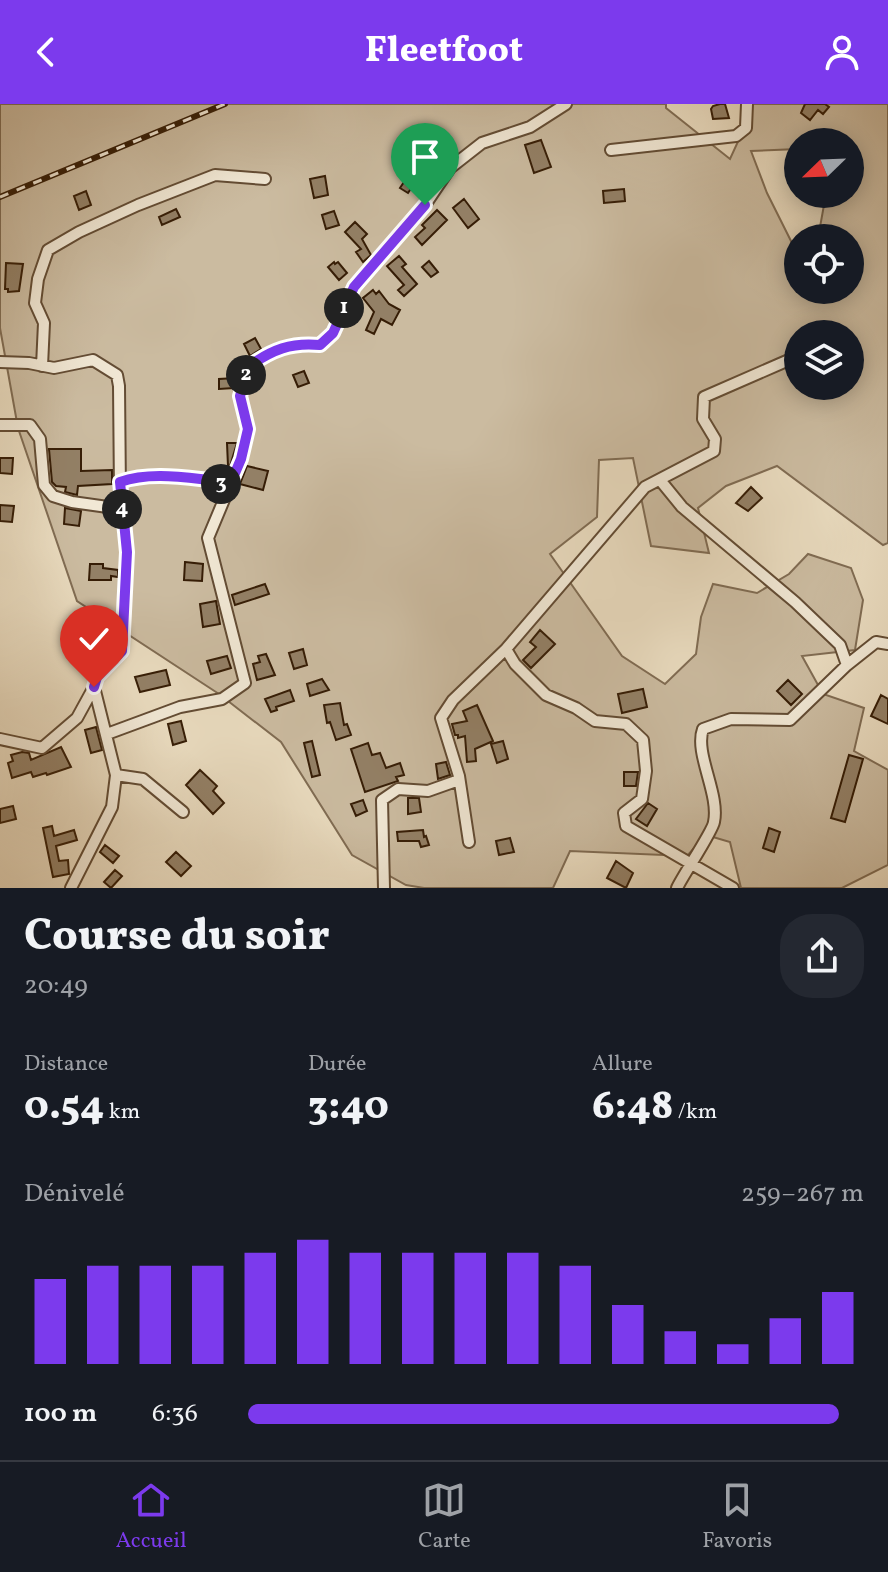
<!DOCTYPE html>
<html lang="fr">
<meta charset="utf-8">
<style>
:root{--surface:#171b24;--page:#242831;--text:#f1f3f6;--muted:#9ea1a6;--line:#363941;--accent:#7c3aed}
body{margin:0;font-family:Vollkorn,serif;background:var(--page);color:var(--text);height:100vh;display:flex;flex-direction:column;font-size:30px;white-space:nowrap}
*{box-sizing:border-box;margin:0}
p{font-size:26px;color:var(--muted)}
.icon{flex:none;width:44px;height:44px;fill:none;stroke:currentColor;stroke-width:2;stroke-linecap:round;stroke-linejoin:round}
.map{position:relative;height:784px;overflow:hidden}
.side{display:flex;flex-direction:column;background:var(--surface);flex:1}
.side>*{flex:none}
.needle{width:52px;rotate:247deg}
.controls{position:absolute;left:784px;top:24px;display:grid;gap:16px}
.controls a{display:grid;place-items:center;width:80px;height:80px;border-radius:50%;background:var(--surface);box-shadow:0 4px 20px #0003;font-size:40px}
.pin{position:absolute;display:grid;place-items:center;width:68px;height:68px;color:#fff;margin:-82px -34px;border-radius:50% 50% 50% 0;rotate:-45deg;box-shadow:0 0 8px #0007}
.pin .icon{rotate:45deg}
.km{position:absolute;width:40px;height:40px;margin:-20px;border-radius:50%;background:#222;color:#fff;font-size:22px;line-height:40px;text-align:center}
.round{display:grid;place-items:center;flex:none;width:84px;height:84px;border-radius:32px;background:var(--page)}
.summary{display:flex;align-items:center;justify-content:space-between;height:136px;padding:0 24px}
h1{font-size:44px;font-weight:800;line-height:60px}
.metrics{display:grid;grid-template-columns:repeat(3,1fr);gap:12px;height:136px;padding:8px 24px}
.metrics div{display:grid;align-content:center}
.metrics b{font-size:40px;font-weight:800}
.metrics small{font-size:22px;font-weight:400}
.metrics p{font-size:22px}
.chart{height:224px;padding:16px 24px}
.chart p{display:flex;justify-content:space-between}
.chart svg{width:100%;height:144px;margin-top:8px;stroke:var(--accent);stroke-width:6}
ul{padding:0 24px;list-style:none;font-size:26px}
li{display:grid;grid-template-columns:128px 96px 1fr;align-items:center;height:60px}
li i{height:20px;border-radius:10px;background:var(--accent)}
header{display:flex;justify-content:space-between;align-items:center;height:104px;padding:0 24px;background:var(--accent);color:#fff;font-size:36px;font-weight:800}
.dock{display:flex;justify-content:space-around;align-items:center;height:112px;border-top:2px solid var(--line);background:var(--surface);font-size:22px;color:var(--muted)}
.dock a{display:grid;justify-items:center;gap:4px}
.dock .on{color:var(--accent)}
.map>svg:first-child{display:block}
.green{fill:#cbbba0;stroke:#806c53;stroke-width:2;fill-rule:evenodd}
.building{fill:#938066;stroke:#361d06;stroke-width:2}
.lines{fill:none;stroke-linecap:round;stroke-linejoin:round}
.street-casing{stroke:#634c34;stroke-width:14}
.street{stroke:#f1e8d5;stroke-width:10}
.rail-casing{stroke:#361d06;stroke-width:6}
.rail{stroke:#f1e8d5;stroke-width:3;stroke-dasharray:9;stroke-linecap:butt}
.route-casing{stroke:#fff;stroke-width:16}
.route{stroke:#7c3aed;stroke-width:10}
</style>
<header><svg class="icon" aria-label="back" viewBox="0 0 24 24"><path d="M15 5l-7 7 7 7"/></svg>Fleetfoot<svg class="icon" aria-label="person" viewBox="0 0 24 24"><circle cx="12" cy="8" r="4"/><path d="M4 21q1-7 8-7t8 7"/></svg></header>
<div class="map">
<svg width="888" height="784" viewBox="0 0 888 784">
<rect width="100%" height="100%" fill="#e9dbbf"/>
<filter id="stains"><feTurbulence type="fractalNoise" baseFrequency=".0025" numOctaves="4"/><feColorMatrix values="0 0 0 0 .2 0 0 0 0 .09 0 0 0 0 .02 0 0 0 .5 -.17"/></filter>
<radialGradient id="worn" r=".72"><stop offset=".6" stop-color="#630" stop-opacity="0"/><stop offset="1" stop-color="#630" stop-opacity=".3"/></radialGradient>
<path class="green" d="M 0,0 L 666,0 L 666,4 L 730,55 L 747,18 L 748,0 L 888,0 L 888,439 L 883,441 L 777,362 L 726,382 L 698,404 L 709,449 L 651,442 L 633,354 L 599,356 L 597,413 L 550,450 L 622,552 L 665,580 L 696,550 L 701,513 L 713,480 L 757,489 L 789,470 L 808,450 L 851,464 L 863,496 L 855,546 L 802,552 L 823,590 L 864,604 L 854,647 L 888,666 L 888,761 L 842,784 L 741,784 L 730,738 L 706,731 L 687,752 L 570,747 L 553,784 L 424,784 L 406,781 L 352,751 L 281,638 L 219,590 L 77,497 L 18,324 L 0,224 ZM 798,38 L 850,38 L 850,90 L 826,90 L 818,134 L 850,134 L 850,186 L 798,186 L 798,151 L 767,89 L 751,47 L 798,45 ZM 798,230 L 850,230 L 850,282 L 798,282 Z"/>
<path class="building" d="M 720,0 L 725,0 L 729,14 L 713,15 L 711,5 L 713,2 Z
M 805,0 L 825,0 L 829,3 L 823,10 L 818,6 L 810,16 L 801,9 Z
M 541,36 L 551,63 L 534,69 L 525,41 Z
M 401,42 L 421,51 L 413,68 L 429,78 L 423,86 L 414,80 L 408,89 L 400,84 L 406,75 L 399,70 L 408,56 L 397,52 Z
M 798,60 L 798,85 L 793,86 L 790,61 Z
M 325,72 L 328,91 L 314,94 L 310,75 Z
M 624,85 L 625,97 L 604,99 L 603,87 Z
M 86,87 L 91,101 L 79,106 L 74,92 Z
M 464,95 L 479,115 L 468,124 L 453,104 Z
M 176,105 L 180,113 L 162,121 L 159,113 Z
M 437,106 L 447,116 L 422,141 L 415,133 L 425,124 L 422,121 Z
M 334,107 L 339,121 L 326,125 L 322,111 Z
M 355,118 L 367,130 L 362,135 L 371,151 L 363,158 L 356,148 L 361,145 L 345,128 Z
M 399,152 L 406,160 L 402,163 L 417,180 L 404,192 L 398,186 L 404,181 L 387,162 Z
M 429,157 L 438,168 L 431,173 L 422,163 Z
M 334,158 L 335,160 L 338,158 L 347,169 L 339,176 L 328,163 Z
M 6,159 L 23,160 L 19,187 L 8,188 L 8,185 L 5,185 Z
M 373,186 L 376,190 L 379,187 L 389,200 L 400,206 L 392,221 L 381,215 L 374,230 L 366,226 L 374,208 L 363,194 Z
M 255,234 L 261,245 L 250,252 L 244,240 Z
M 304,267 L 309,279 L 298,283 L 293,271 Z
M 235,274 L 234,284 L 219,285 L 219,275 Z
M 227,339 L 237,339 L 230,362 L 228,362 Z
M 49,345 L 81,345 L 81,367 L 112,366 L 112,380 L 78,382 L 77,391 L 65,388 L 66,383 L 56,382 L 52,378 Z
M 0,354 L 13,354 L 12,370 L 0,369 Z
M 247,362 L 268,367 L 263,386 L 240,380 Z
M 751,383 L 762,394 L 748,407 L 736,399 Z
M 0,401 L 14,402 L 12,418 L 0,417 Z
M 65,404 L 81,407 L 79,422 L 64,420 Z
M 185,458 L 203,460 L 202,477 L 184,476 Z
M 90,460 L 103,460 L 103,464 L 118,466 L 118,473 L 111,472 L 111,476 L 89,476 Z
M 265,480 L 269,490 L 235,501 L 232,491 Z
M 216,497 L 220,520 L 203,523 L 200,500 Z
M 540,526 L 555,540 L 531,564 L 523,556 L 536,543 L 530,538 Z
M 303,545 L 307,561 L 294,565 L 289,549 Z
M 266,550 L 275,571 L 257,576 L 253,560 L 260,558 L 258,552 Z
M 227,552 L 231,564 L 211,570 L 207,557 Z
M 166,566 L 170,581 L 140,588 L 135,573 Z
M 322,575 L 329,586 L 310,592 L 307,580 Z
M 788,576 L 802,590 L 791,601 L 777,587 Z
M 643,585 L 647,603 L 622,609 L 618,590 Z
M 290,586 L 294,597 L 276,603 L 277,606 L 271,608 L 265,595 Z
M 881,591 L 888,595 L 888,620 L 871,612 Z
M 340,599 L 344,621 L 347,620 L 351,631 L 336,636 L 330,618 L 327,619 L 324,601 Z
M 477,601 L 493,637 L 475,645 L 476,657 L 467,658 L 465,632 L 458,634 L 458,631 L 455,631 L 452,620 L 467,617 L 463,607 Z
M 181,617 L 186,637 L 173,641 L 168,620 Z
M 96,623 L 102,646 L 91,649 L 85,626 Z
M 312,637 L 320,671 L 312,673 L 304,639 Z
M 503,637 L 508,655 L 497,659 L 491,640 Z
M 368,639 L 372,651 L 380,649 L 386,664 L 400,659 L 404,671 L 396,673 L 398,677 L 365,688 L 351,645 Z
M 61,643 L 71,663 L 47,671 L 46,669 L 33,673 L 31,668 L 12,674 L 8,659 L 13,657 L 11,651 L 22,648 L 29,649 L 31,656 Z
M 849,651 L 863,655 L 845,718 L 831,714 Z
M 446,658 L 450,671 L 438,675 L 436,660 Z
M 200,666 L 217,682 L 213,687 L 224,699 L 213,710 L 186,681 Z
M 624,668 L 638,668 L 636,682 L 624,682 Z
M 408,694 L 419,694 L 421,708 L 408,710 Z
M 363,696 L 367,707 L 356,712 L 351,700 Z
M 648,699 L 657,705 L 647,722 L 636,715 Z
M 13,702 L 16,715 L 0,719 L 0,705 Z
M 52,722 L 54,732 L 74,726 L 77,736 L 56,742 L 59,757 L 68,756 L 69,770 L 53,773 L 43,724 Z
M 769,724 L 780,728 L 774,748 L 763,744 Z
M 423,726 L 424,733 L 426,732 L 429,741 L 421,743 L 419,737 L 398,737 L 397,728 Z
M 510,734 L 514,748 L 499,751 L 496,737 Z
M 105,741 L 119,752 L 113,759 L 100,748 Z
M 176,748 L 191,762 L 181,772 L 166,758 Z
M 616,757 L 633,769 L 626,784 L 607,774 Z
M 115,766 L 122,772 L 111,784 L 104,778 Z"/>
<g class="lines">
<defs>
<path id="street" d="M 611,46 L 736,32 L 746,24 L 747,0
M 0,258 L 29,259 L 54,264 L 93,256 L 117,271 L 119,282 L 120,389 L 127,448 L 122,547 L 97,573 L 94,583 L 116,671 L 112,703 L 71,784
M 42,262 L 44,219 L 35,199 L 38,175 L 48,146 L 79,128 L 138,101 L 215,71 L 265,75
M 0,321 L 30,321 L 40,335 L 44,381 L 53,392 L 72,398 L 122,405
M 660,376 L 682,403 L 795,498 L 840,541 L 847,561
M 120,378 C 151,367 187,374 219,377 L 227,388
M 506,545 L 515,560 L 546,591 L 576,604 L 595,617 L 626,620 L 643,636 L 646,667 L 642,695 L 624,709 L 626,722 L 733,784
M 107,630 L 180,603 L 222,595 L 245,579 L 208,434 L 241,355 L 248,325 L 240,292 L 249,262 C 271,246 291,238 320,241 L 333,229 L 354,183 L 425,101 L 450,64 L 482,39 L 530,23 L 566,0
M 0,635 L 42,644 L 77,614 L 94,583
M 116,671 L 143,675 L 183,708
M 469,738 L 459,672 L 441,614 L 453,596 L 506,545 L 645,383 L 714,347 L 715,335 L 703,315 L 704,293 L 798,252
M 384,784 L 382,696 L 398,685 L 428,687 L 459,676
M 677,784 C 683,771 713,727 714,718 C 720,690 694,649 703,625 L 731,615 L 790,616 L 847,561 L 876,538 L 888,540"/>
</defs>
<use href="#street" class="street-casing"/>
<use href="#street" class="street"/>
<defs>
<path id="rail" d="M 0,93 L 225,0"/>
</defs>
<use href="#rail" class="rail-casing"/>
<use href="#rail" class="rail"/>
</g>
<g class="lines">
<defs>
<path id="route" d="M 94,583 L 97,573 L 122,547 L 127,448 L 120,378 C 151,367 187,374 219,377 L 227,388 L 241,355 L 248,325 L 240,292 L 249,262 C 272,246 291,238 320,241 L 333,229 L 354,183 L 425,101"/>
</defs>
<use href="#route" class="route-casing"/>
<use href="#route" class="route"/>
</g>
<rect width="100%" height="100%" filter="url(#stains)"/>
<rect width="100%" height="100%" fill="url(#worn)"/>
</svg>
<div class="controls">
<a><svg class="needle" viewBox="-14 -14 28 28"><path d="M0-13l5 13h-10z" fill="#e53935"/><path d="M0 13l5-13h-10z" fill="#9ea1a6"/></svg></a>
<a><svg class="icon" aria-label="locate" viewBox="0 0 24 24"><circle cx="12" cy="12" r="6"/><path d="M12 2v4M12 18v4M2 12h4M18 12h4"/></svg></a>
<a><svg class="icon" aria-label="layers" viewBox="0 0 24 24"><path d="M12 4l9 5-9 5-9-5zM3 14l9 5 9-5"/></svg></a>
</div>
<div class="pin" style="left:425px;top:101px;background:#1e9e55"><svg class="icon" aria-label="arrive" viewBox="0 0 24 24"><path d="M6 21V4h12l-3 4 3 4H6"/></svg></div>
<div class="pin" style="left:94px;top:583px;background:#d93025"><svg class="icon" aria-label="check" viewBox="0 0 24 24"><path d="M5 12l5 5 9-10"/></svg></div>
<b class="km" style="left:344px;top:204px">1</b>
<b class="km" style="left:246px;top:271px">2</b>
<b class="km" style="left:221px;top:380px">3</b>
<b class="km" style="left:122px;top:405px">4</b>
</div>
<section class="side">
<div class="summary"><div><h1>Course du soir</h1><p>20:49</p></div><a class="round"><svg class="icon" aria-label="share" viewBox="0 0 24 24"><path d="M12 15V3M7 8l5-5 5 5M5 13v7h14v-7"/></svg></a></div>
<div class="metrics">
<div><p>Distance</p><b>0.54<small> km</small></b></div>
<div><p>Durée</p><b>3:40</b></div>
<div><p>Allure</p><b>6:48<small> /km</small></b></div>
</div>
<div class="chart"><p><span>Dénivelé</span>259–267 m</p>
<svg viewBox="0 0 160 44" preserveAspectRatio="none"><path d="M5 44V18M15 44V14M25 44V14M35 44V14M45 44V10M55 44V6M65 44V10M75 44V10M85 44V10M95 44V10M105 44V14M115 44V26M125 44V34M135 44V38M145 44V30M155 44V22"/></svg>
</div>
<ul>
<li><b>100 m</b>6:36<i style="width:96%"></i></li>
</ul>
</section>
<nav class="dock">
<a class="on"><svg class="icon" aria-label="home" viewBox="0 0 24 24"><path d="M3 11l9-7 9 7M6 9v11h12V9"/></svg>Accueil</a>
<a><svg class="icon" aria-label="map" viewBox="0 0 24 24"><path d="M3 6l6-2 6 2 6-2v14l-6 2-6-2-6 2zM9 4v14M15 6v14"/></svg>Carte</a>
<a><svg class="icon" aria-label="saved" viewBox="0 0 24 24"><path d="M7 4h10v16l-5-4-5 4z"/></svg>Favoris</a>
</nav>
